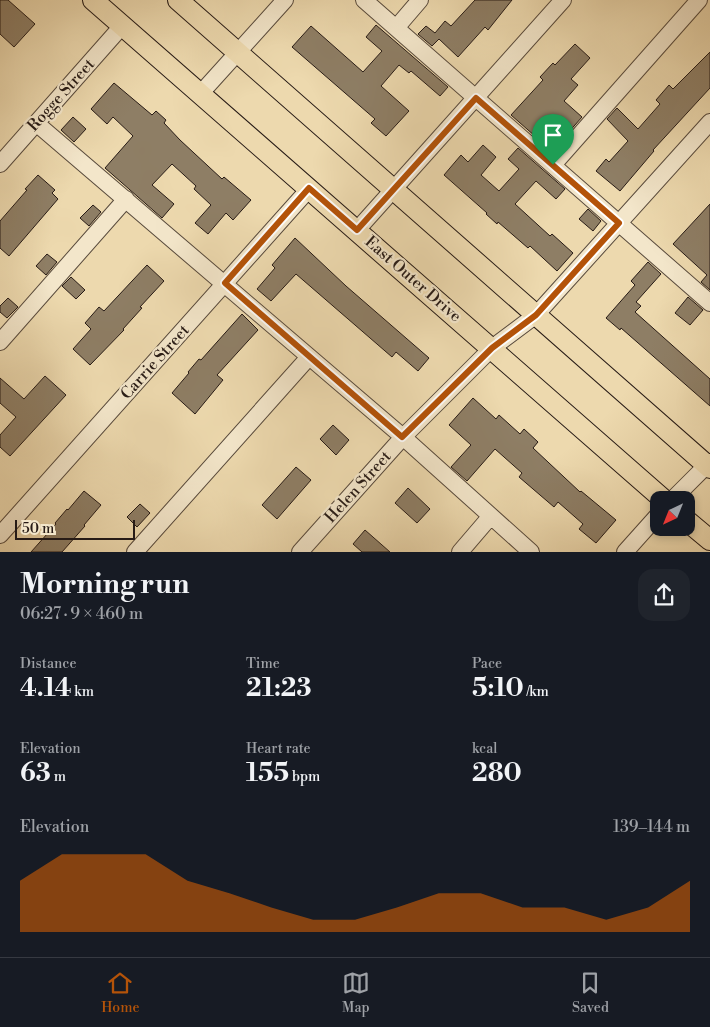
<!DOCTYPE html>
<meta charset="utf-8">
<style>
:root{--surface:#171b24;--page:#20242c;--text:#f1f3f6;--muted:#9ea1a6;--line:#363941;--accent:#b45309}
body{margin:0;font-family:"Libre Bodoni",serif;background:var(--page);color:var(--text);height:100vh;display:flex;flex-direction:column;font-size:19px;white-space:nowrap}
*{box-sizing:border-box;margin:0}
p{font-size:16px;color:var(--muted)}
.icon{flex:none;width:28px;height:28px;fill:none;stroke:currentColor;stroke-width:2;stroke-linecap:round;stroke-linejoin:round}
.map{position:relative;height:552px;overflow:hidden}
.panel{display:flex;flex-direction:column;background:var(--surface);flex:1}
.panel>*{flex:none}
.needle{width:32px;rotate:223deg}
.buttons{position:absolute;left:650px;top:491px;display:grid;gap:10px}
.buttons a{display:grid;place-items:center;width:45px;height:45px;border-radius:10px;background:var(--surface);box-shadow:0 2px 8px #0003;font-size:25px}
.scale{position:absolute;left:15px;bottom:12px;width:120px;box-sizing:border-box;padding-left:5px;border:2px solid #271b16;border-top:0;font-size:14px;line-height:18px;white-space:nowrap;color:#271b16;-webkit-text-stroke:4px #f3e6ca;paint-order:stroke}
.pin{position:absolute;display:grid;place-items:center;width:42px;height:42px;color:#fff;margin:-51px -21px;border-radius:50% 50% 50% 0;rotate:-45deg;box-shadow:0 0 5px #0007}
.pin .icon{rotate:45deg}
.round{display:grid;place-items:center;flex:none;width:52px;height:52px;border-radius:15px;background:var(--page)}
.summary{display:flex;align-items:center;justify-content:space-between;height:85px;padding:0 20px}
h1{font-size:28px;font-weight:700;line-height:38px}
.stats{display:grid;grid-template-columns:repeat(3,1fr);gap:8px;height:85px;padding:5px 20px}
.stats div{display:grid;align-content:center}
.stats b{font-size:25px;font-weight:700}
.stats small{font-size:14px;font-weight:400}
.stats p{font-size:14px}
.chart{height:140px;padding:10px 20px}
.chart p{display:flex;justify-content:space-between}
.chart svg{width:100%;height:90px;margin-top:5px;fill:var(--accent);opacity:.7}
.dock{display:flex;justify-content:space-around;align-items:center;height:70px;border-top:1px solid var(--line);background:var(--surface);font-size:14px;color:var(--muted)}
.dock a{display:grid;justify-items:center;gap:2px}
.dock .active{color:var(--accent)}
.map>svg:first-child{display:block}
.building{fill:#8e7e65;stroke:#271b16}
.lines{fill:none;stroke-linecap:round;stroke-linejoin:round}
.minor-casing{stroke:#584a3c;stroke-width:18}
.major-casing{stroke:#271b16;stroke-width:22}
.minor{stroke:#f3e6ca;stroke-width:16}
.major{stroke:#edd9ae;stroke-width:20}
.route-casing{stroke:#fff;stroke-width:10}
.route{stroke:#b45309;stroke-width:6}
.labels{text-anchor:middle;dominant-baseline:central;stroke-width:4.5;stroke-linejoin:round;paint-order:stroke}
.street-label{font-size:16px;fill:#271b16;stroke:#f3e6ca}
</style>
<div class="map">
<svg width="710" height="552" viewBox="0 0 710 552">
<rect width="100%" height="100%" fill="#edd9ae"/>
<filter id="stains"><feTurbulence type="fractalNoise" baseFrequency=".004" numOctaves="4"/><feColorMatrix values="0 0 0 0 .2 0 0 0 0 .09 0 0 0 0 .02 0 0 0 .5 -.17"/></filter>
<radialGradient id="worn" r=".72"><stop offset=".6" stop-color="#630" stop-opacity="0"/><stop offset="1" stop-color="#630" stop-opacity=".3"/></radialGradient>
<path class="building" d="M 0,0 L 8,0 L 35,24 L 14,47 L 0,34 Z
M 475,0 L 512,0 L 488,30 L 485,27 L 458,57 L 439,39 L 432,46 L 418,34 L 426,26 L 435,33 L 445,21 L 451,26 Z
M 376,25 L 448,87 L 440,96 L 411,71 L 409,73 L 399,65 L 381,86 L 409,111 L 386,136 L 371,123 L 375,119 L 292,47 L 311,26 L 363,72 L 382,51 L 366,37 Z
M 575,44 L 590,58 L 571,79 L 578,85 L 564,101 L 582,117 L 552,151 L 511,115 L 543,80 L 540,77 L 553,63 L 555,65 Z
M 710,52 L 710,88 L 653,150 L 654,151 L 620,191 L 596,171 L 606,159 L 609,162 L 628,141 L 607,119 L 617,108 L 638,129 L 660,104 L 656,100 L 669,85 L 673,89 Z
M 114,83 L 152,115 L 156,111 L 166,120 L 164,123 L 180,140 L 222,179 L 224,177 L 251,200 L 233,220 L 226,213 L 208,234 L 195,223 L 211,205 L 194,189 L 196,186 L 172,164 L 152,185 L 174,204 L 162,218 L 105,168 L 133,136 L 113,117 L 107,124 L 91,109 Z
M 73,117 L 86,129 L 74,142 L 61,130 Z
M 483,145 L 496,157 L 481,175 L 499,191 L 519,169 L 508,159 L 518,148 L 565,189 L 556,199 L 536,181 L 515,204 L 550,236 L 552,234 L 573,253 L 557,271 L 530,246 L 528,248 L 498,222 L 497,224 L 486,214 L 487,213 L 444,175 L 461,155 L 468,162 Z
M 38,175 L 55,190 L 52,193 L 58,199 L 9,256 L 0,248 L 0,221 L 27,190 L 25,189 Z
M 710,204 L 710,290 L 701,282 L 707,275 L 673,244 Z
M 93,205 L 101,212 L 89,226 L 80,218 Z
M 588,209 L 601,221 L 593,231 L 579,219 Z
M 295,238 L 346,286 L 429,358 L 418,371 L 396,352 L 392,357 L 296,274 L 271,301 L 257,289 L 275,268 L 272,265 Z
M 47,254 L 57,262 L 46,275 L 36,266 Z
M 648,262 L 661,274 L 636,302 L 641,306 L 635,312 L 710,379 L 710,406 L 621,328 L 620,330 L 606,318 L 635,285 L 631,281 Z
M 147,265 L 164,281 L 140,307 L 142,308 L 123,329 L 124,330 L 90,365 L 73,349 L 91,329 L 85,323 L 99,307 L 104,311 Z
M 71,277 L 85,290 L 76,299 L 62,286 Z
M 688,297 L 703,310 L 690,325 L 675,313 Z
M 8,298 L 18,307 L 7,318 L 0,312 L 0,306 Z
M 242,314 L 258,330 L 217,375 L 223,380 L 195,414 L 172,393 L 189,373 L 188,372 L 199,359 L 201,360 Z
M 45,376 L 66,395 L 10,456 L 0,447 L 0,435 L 16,417 L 0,403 L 0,378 L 24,399 Z
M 473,398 L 496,419 L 499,415 L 520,434 L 524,429 L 538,442 L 533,448 L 580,492 L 581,491 L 616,520 L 596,543 L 579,529 L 583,524 L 558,502 L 554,507 L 519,477 L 522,473 L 495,449 L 467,481 L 451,467 L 471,445 L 449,425 Z
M 333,425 L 349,440 L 336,455 L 320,439 Z
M 296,467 L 311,480 L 277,519 L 262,505 Z
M 408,488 L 430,509 L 417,523 L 395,503 Z
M 84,491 L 101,505 L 84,525 L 85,526 L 62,552 L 31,552 L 56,524 L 55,523 L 67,509 L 68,510 Z
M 140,504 L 150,513 L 137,527 L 127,517 Z
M 365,530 L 390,552 L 362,552 L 353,544 Z"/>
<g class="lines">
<defs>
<path id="minor" d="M 364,0 L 710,303
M 396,28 L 420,0
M 201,93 L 285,0
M 36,123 L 403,437 L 531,552
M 0,164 L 122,26
M 553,165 L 699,0
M 357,230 L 563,0
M 0,342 L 126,199
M 672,500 L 710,462
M 0,535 L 309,189
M 135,552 L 309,357
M 300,552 L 403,437 L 492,348 L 536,315 L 710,122
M 460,552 L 490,517
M 625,552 L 659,514"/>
<path id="major" d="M 93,0 L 664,500
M 178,0 L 710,468
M 686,520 L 710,540"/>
</defs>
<use href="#minor" class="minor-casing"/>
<use href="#major" class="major-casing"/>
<use href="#minor" class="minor"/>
<use href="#major" class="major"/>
</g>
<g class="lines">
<defs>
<path id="route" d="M 476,98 L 619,223 L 536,315 L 492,348 L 402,437 L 225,283 L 309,188 L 357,230 Z"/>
</defs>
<use href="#route" class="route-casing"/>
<use href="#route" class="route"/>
</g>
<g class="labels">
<g class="street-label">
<text transform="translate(61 95) rotate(-48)">Rogge Street</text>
<text transform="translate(413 279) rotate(41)">East Outer Drive</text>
<text transform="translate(155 362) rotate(-48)">Carrie Street</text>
<text transform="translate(358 487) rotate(-48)">Helen Street</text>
</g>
</g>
<rect width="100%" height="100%" filter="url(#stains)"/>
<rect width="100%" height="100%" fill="url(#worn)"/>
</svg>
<div class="buttons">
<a><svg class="needle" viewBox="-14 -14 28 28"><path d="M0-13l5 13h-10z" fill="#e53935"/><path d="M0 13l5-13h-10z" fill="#9ea1a6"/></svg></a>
</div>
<div class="scale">50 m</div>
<div class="pin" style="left:553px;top:165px;background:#1e9e55"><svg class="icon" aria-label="arrive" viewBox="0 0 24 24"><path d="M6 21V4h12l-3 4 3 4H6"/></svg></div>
</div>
<section class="panel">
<div class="summary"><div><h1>Morning run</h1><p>06:27 · 9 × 460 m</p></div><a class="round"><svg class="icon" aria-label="share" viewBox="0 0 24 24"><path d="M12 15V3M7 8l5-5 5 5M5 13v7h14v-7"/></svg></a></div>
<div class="stats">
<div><p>Distance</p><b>4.14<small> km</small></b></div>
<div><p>Time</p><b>21:23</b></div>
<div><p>Pace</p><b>5:10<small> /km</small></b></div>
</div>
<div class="stats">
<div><p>Elevation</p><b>63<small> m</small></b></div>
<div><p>Heart rate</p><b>155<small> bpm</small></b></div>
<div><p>kcal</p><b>280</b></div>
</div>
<div class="chart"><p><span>Elevation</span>139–144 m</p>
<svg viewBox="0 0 160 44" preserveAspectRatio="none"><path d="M0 44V19L10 6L20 6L30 6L40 19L50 25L60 32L70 38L80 38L90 32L100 25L110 25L120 32L130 32L140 38L150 32L160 19V44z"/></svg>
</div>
</section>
<nav class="dock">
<a class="active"><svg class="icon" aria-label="home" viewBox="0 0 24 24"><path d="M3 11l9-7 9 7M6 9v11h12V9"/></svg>Home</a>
<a><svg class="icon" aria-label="map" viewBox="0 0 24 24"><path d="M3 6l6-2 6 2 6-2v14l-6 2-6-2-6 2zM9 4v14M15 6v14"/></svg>Map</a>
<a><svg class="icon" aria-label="saved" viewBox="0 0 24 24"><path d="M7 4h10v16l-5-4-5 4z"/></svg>Saved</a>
</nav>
